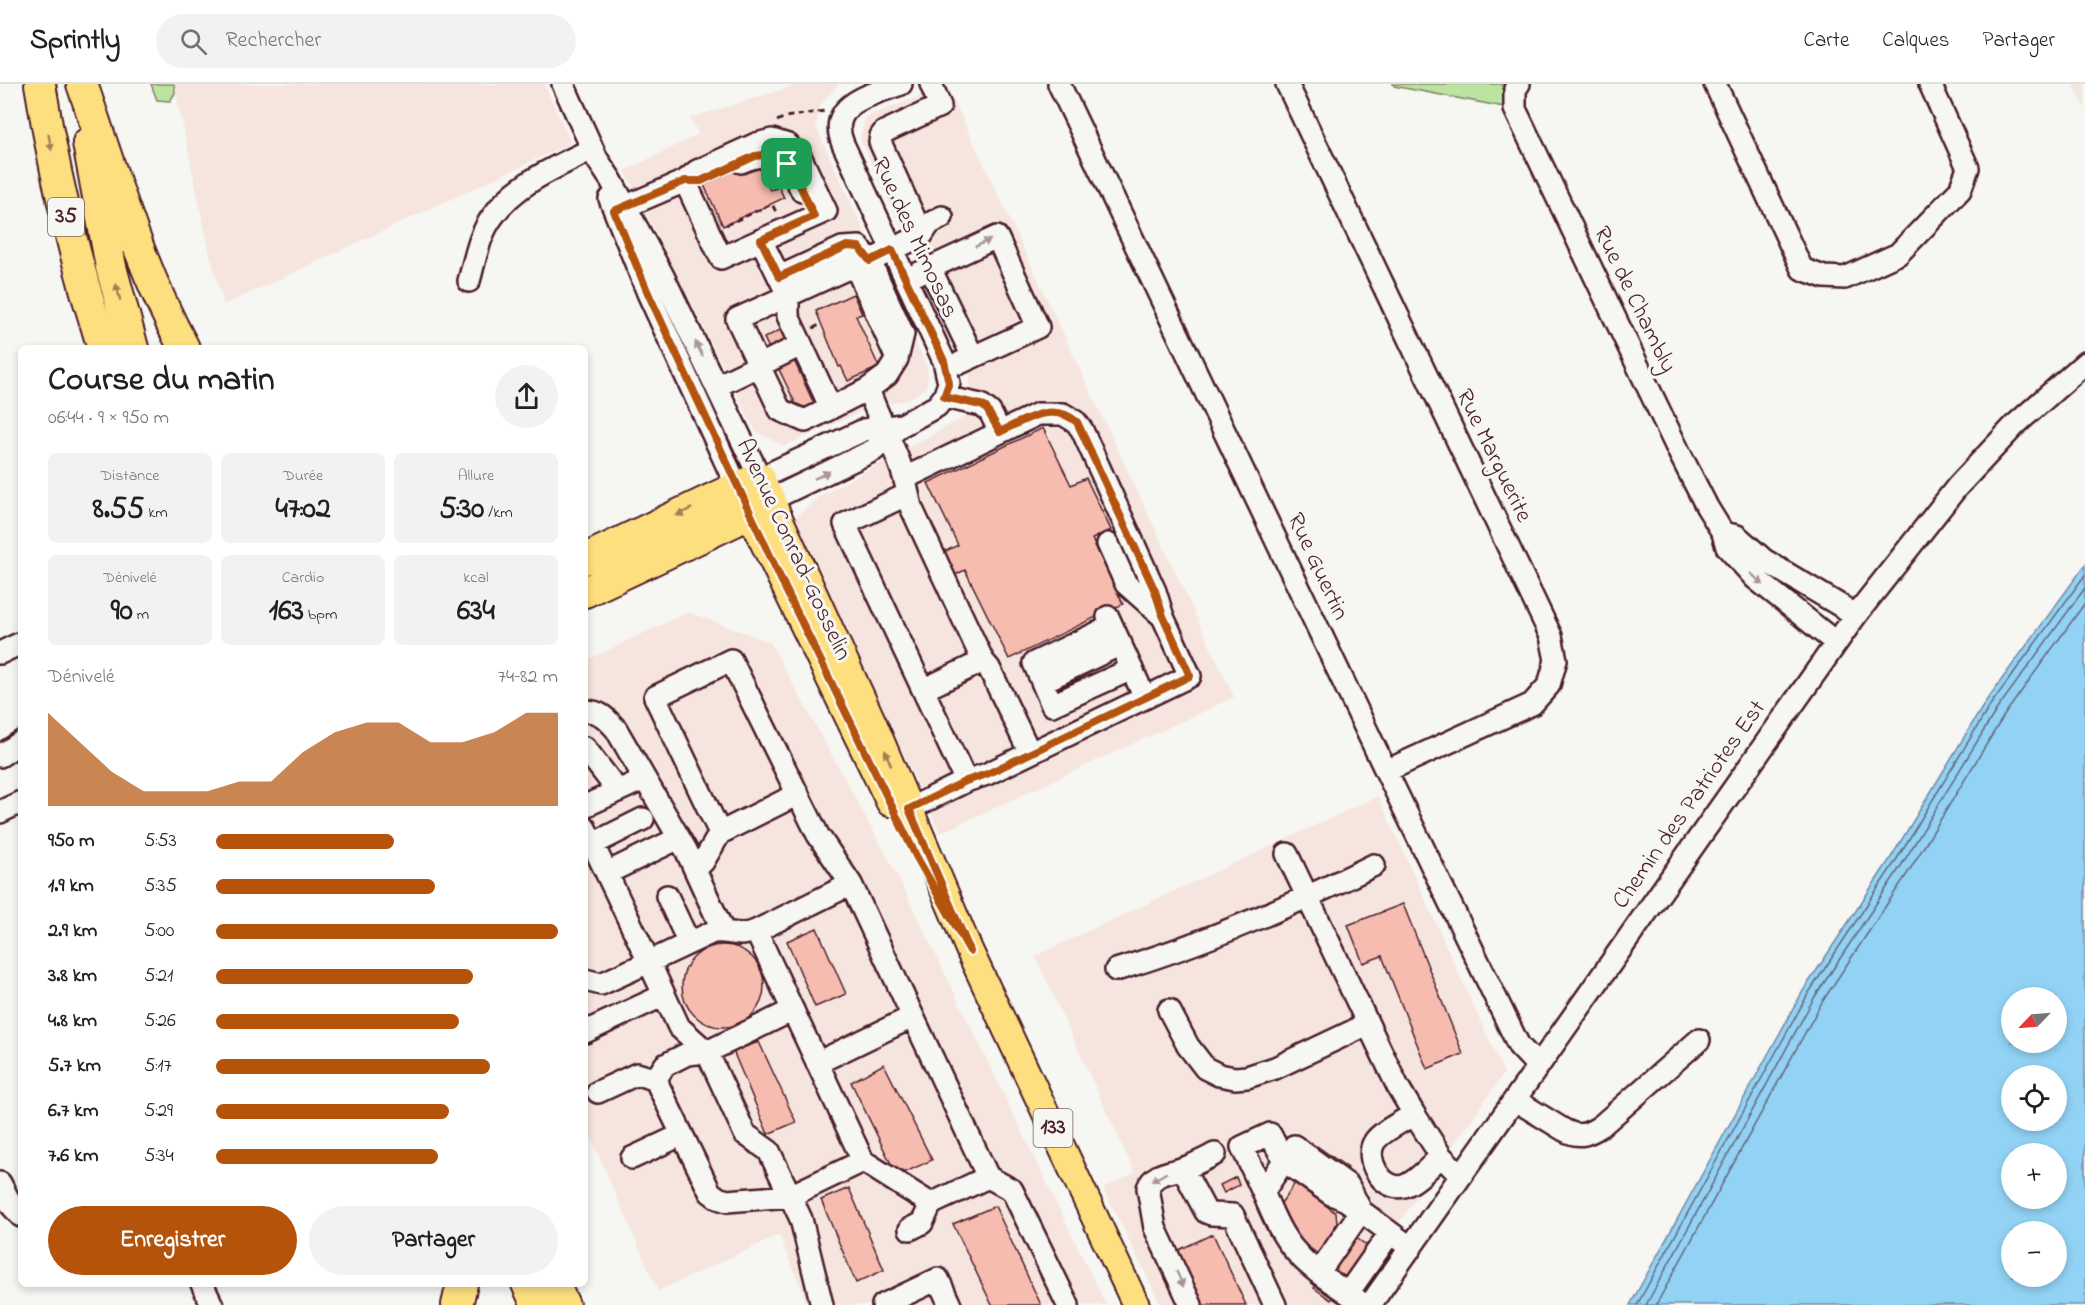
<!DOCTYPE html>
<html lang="fr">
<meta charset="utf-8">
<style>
:root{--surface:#fff;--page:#f2f2f2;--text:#202124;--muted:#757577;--line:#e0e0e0;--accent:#b45309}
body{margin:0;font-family:"Indie Flower",sans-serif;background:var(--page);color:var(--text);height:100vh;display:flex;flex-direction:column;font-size:22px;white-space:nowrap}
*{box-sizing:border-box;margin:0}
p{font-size:20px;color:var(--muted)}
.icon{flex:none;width:33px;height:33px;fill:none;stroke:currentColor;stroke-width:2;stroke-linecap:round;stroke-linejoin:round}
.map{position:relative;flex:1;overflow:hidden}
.drawer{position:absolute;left:18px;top:261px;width:570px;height:942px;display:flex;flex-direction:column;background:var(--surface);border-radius:9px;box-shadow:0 3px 9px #0003}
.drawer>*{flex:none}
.needle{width:39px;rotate:245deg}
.buttons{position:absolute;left:2001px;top:903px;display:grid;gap:12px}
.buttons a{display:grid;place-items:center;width:66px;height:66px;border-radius:50%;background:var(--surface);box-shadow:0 3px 9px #0003;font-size:30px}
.pin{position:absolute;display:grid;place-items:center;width:51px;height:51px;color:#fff;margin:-26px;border-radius:12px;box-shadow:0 3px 9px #0006}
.round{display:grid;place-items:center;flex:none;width:63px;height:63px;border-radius:32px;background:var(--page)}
.headline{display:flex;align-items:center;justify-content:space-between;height:102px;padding:0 30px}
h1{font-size:33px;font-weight:800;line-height:45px}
.metrics{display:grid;grid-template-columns:repeat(3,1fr);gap:9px;height:102px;padding:6px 30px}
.metrics div{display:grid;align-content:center;border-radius:9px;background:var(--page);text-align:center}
.metrics b{font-size:30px;font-weight:800}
.metrics small{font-size:16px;font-weight:400}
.metrics p{font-size:16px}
.chart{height:168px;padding:12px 30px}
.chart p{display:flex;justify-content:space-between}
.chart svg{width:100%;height:108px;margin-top:6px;fill:var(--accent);opacity:.7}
.primary-button{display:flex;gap:12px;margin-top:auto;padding:12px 30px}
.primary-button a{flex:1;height:69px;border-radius:36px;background:var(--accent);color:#fff;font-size:24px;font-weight:800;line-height:69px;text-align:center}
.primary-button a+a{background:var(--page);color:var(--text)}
ul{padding:0 30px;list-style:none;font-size:20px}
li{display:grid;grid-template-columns:96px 72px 1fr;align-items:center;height:45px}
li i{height:15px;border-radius:8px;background:var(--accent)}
header{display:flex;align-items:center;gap:36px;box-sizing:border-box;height:84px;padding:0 30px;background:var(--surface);border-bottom:2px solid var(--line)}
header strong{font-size:28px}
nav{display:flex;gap:33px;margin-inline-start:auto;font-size:21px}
.search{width:420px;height:54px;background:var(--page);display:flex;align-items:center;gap:15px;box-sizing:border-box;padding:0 21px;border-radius:33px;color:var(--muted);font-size:22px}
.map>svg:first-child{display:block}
.built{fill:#f6e5de}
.green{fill:#bbe4a0;stroke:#828266;stroke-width:1.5}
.water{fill:#92d2f4;stroke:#758aa4;stroke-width:1.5;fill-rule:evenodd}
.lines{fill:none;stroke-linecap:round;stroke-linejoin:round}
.shore{stroke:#67677b;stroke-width:1.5}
.building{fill:#f6bcaf;stroke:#4a1f2b;stroke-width:1.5}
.minor-casing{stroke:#4a1f2b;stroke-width:26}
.major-casing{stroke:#4a1f2b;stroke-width:30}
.highway-casing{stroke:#4a1f2b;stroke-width:34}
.path{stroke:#4a1f2b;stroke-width:3;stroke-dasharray:6 4.5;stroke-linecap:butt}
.minor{stroke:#f6f6f2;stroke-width:21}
.major{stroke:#fedf80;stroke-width:26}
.highway{stroke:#fedf80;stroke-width:30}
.oneway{fill:#a47f56}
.oneway2{fill:#a99598}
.route-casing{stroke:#fff;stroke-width:12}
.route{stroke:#b45309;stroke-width:8}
.labels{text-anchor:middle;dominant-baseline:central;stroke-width:6;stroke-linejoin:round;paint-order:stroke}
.shield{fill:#f6f6f2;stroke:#7e6067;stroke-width:1.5}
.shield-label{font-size:22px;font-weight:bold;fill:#4a1f2b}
.street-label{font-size:24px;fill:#4a1f2b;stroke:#f6f6f2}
</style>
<header>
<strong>Sprintly</strong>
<div class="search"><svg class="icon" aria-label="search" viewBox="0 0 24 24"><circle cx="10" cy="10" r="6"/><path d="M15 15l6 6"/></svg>Rechercher</div>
<nav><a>Carte</a><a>Calques</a><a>Partager</a></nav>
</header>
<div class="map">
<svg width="2085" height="1221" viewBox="0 0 2085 1221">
<rect width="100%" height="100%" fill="#f6f6f2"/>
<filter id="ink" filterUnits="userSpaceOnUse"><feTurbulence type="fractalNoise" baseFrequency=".0167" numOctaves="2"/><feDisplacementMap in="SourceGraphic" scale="12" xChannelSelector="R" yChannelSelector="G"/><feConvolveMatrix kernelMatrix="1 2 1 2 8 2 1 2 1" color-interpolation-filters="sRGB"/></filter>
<g filter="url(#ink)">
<path class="built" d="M 174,0 L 544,0 L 571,59 L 224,221 L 210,171 Z
M 801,0 L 839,0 L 820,20 L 816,43 L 928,285 L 927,303 L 909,315 L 865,326 L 784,362 L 756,348 L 625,87 L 699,50 L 690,34 Z
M 2073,0 L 2085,0 L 2085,25 Z
M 947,2 L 1234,613 L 940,749 L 795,434 L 820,412 L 966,332 L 970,291 L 860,55 L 865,33 Z
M 688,528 L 770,558 L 895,787 L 1106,1221 L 808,1221 L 779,1151 L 658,1207 L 585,1040 L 585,577 Z
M 1378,712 L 1504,989 L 1341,1221 L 1161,1221 L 1103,1104 L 1135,1089 L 1035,872 Z"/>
<path class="green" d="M 151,0 L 174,0 L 175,9 L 170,17 L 157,16 Z
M 1393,0 L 1519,0 L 1515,25 L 1394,2 Z"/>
<path class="water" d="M 2085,481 L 2085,1221 L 1630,1221 L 1803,907 L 1890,775 L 1986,617 ZM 2012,914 L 2056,914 L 2056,958 L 2012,958 ZM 2012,992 L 2056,992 L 2056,1036 L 2012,1036 ZM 2012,1070 L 2056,1070 L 2056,1114 L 2012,1114 ZM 2012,1148 L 2056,1148 L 2056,1192 L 2012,1192 Z"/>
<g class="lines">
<path class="shore" d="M 1637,1221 L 1808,910 L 1895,778 L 1991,620 L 2085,491
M 1646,1221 L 1814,914 L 1901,782 L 1997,625 L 2085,504
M 1656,1221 L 1822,918 L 1909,787 L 2005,630 L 2085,519"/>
</g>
<path class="building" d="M 756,77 L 770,106 L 779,103 L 784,114 L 723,142 L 704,101 Z
M 853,210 L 862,230 L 856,232 L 879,283 L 848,297 L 841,282 L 839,283 L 816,227 Z
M 780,246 L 815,322 L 800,329 L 764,254 Z
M 1043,344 L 1071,401 L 1086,394 L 1111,446 L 1092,455 L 1123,520 L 1009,575 L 965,486 L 953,492 L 942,469 L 958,461 L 928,399 Z
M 1403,820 L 1463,970 L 1427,985 L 1382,872 L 1363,879 L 1348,841 Z
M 817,844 L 846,910 L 815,923 L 787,857 Z
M682 902a41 41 0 1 1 82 0a41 41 0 1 1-82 0Z
M 759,958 L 796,1038 L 768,1050 L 733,967 Z
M 884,980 L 932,1076 L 897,1092 L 851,998 Z
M 1317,1062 L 1348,1084 L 1336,1102 L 1305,1080 Z
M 1236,1093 L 1239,1101 L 1224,1109 L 1220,1101 Z
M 1295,1099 L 1336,1129 L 1337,1139 L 1333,1145 L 1338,1148 L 1321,1172 L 1289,1149 L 1277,1125 Z
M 849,1104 L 884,1186 L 856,1199 L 821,1116 Z
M 995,1122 L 1041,1221 L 992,1221 L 953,1140 Z
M 1213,1150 L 1246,1221 L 1199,1221 L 1174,1168 Z
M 1352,1151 L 1369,1163 L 1331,1216 L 1314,1204 Z"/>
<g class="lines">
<defs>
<path id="minor" d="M 563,0 L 597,75 L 611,96 L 663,192 L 760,394 L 864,346 L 902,341 L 937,322 L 944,313 L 949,299 L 944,277 L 843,60 C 826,19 873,10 901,0
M 1059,0 L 1386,687 L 1519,962 L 1538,982
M 1287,0 L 1551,552 L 1556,576 L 1549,601 L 1532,620 L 1386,687
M 1519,0 L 1515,5 L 1515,25 L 1679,368 L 1707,423 L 1723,449 L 1727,463 L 1755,494 L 1835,558
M 1715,0 L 1802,185 L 1824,193 L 1845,194 L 1898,170 L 1960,106 L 1968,84 L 1930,0
M 741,78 C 775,63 788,77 802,107
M 610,115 L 648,209 L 737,403
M 615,127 L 685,97 L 697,87 L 756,60 L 772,56 L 788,61 L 801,74 L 826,127 L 721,174 L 685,97
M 922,151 L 929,140 L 942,133
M 761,156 L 788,211 L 788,232 L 831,324 L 868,305 L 887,291 L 897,275 L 855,181 L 737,235 L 780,326 L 805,337 L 831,324
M 855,181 L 870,177 L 922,151 L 880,58 L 881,52 L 884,48 L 940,22 L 931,0
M 930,184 L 997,153 L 1038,243 L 973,273
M 917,190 L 930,184 L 973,273 L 960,279
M 779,193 L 842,164 L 859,163 L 870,177 L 903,250 L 897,275
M 469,197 C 475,176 479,150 493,132 C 517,98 557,83 592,65
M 717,302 L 801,261
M 868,305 C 880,340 902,374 908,410 L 845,440 L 966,697 L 909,725
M 944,313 L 981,321 L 990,328 L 1000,348
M 905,394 L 1038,330 L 1063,330 L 1076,338 L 1082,346 L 1155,507 L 1163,533 L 1190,592 L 987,690 L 966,697
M 908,410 L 911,423 L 983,577 L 923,606
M 770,416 L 874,366 L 897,345
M 1723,449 L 1737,452 L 1764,476 L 1856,531
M 1108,460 L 1126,500 L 1162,532
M 1108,533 L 1145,614
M 1112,542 L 1034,579 L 1052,621 L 1132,585
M 0,569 L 21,559
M 983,577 L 989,584 L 1030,669
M 1042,598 L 1121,560
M 585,627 C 600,627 606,634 616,645 L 686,766 L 723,847
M 585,664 L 618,707
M 0,672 L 21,658
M 798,710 L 720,749 L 655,613 L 731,576 L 818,751 L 851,800
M 585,722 L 644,695
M 0,728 L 21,718
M 585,744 L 649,878 L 601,900 L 585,896
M 593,760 L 643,735
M 1287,770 L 1398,1003 L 1414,1030
M 694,783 L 703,778 L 720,749
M 607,789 L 679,754
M 667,812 L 689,859
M 756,847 L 863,1077
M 1116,886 C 1205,859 1291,822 1374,781
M 793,926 L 707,968 L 687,970 L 665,981 L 659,990 L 657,996 L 659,1003 L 710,1108 L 718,1114 L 727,1117 L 790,1112 L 863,1077 L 931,1120 L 988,1093 L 851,800 L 756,847 C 738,854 730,846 713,848 L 649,878 L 679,943 L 707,968 L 745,1050 L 769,1067 L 801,1135 L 822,1221
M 1169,926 L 1188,962 L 1205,984 L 1219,991 L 1235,994 L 1247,993 L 1275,984 L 1368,940
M 585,948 L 664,911
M 817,979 L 912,933
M 598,1008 L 637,990 L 657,996
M 1515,1016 L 1564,1046 C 1579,1054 1587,1051 1601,1042 L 1699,956
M 1441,1072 C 1430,1082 1418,1097 1404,1102 C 1382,1108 1363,1074 1375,1057 C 1382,1047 1404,1037 1414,1030 L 1441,1072 L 1461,1092
M 632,1074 L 681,1051
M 1284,1077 L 1294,1062 L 1348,1101 L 1361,1127 L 1319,1188
M 1183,1085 L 1206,1128 L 1211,1130 L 1233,1131 L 1275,1221
M 988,1093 L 1012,1106 L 1068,1221
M 0,1099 L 12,1122 L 21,1132
M 1263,1108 L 1242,1063 L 1270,1050 L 1284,1077
M 910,1145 L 922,1139 L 931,1120
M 202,1200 L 212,1221
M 1348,1209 L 1390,1149
M 883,1221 L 938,1195 L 950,1221
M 1191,1221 L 1155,1144 L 1148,1104 C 1154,1088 1171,1089 1184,1084 C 1194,1081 1205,1075 1215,1070
M 1364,1221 C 1342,1204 1315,1190 1297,1169 C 1281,1152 1272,1129 1263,1108 L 1284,1077 L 1331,1110 L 1346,1116 L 1411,1164
M 1370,1221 L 1856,531 L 1957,403 L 2015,341 L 2085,279"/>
<path id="major" d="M 763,399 L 874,641 L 970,868 L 1136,1221
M 741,412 L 890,719"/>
<path id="highway" d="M 40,0 C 54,90 75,177 103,264
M 82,0 C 113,89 139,181 184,264
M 88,59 L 111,183 L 133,264
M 585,475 L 737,403 L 760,394
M 585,508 L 735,437 L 770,416
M 527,1200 L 537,1221
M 554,1200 L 564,1221
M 457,1221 L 462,1200"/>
</defs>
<use href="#minor" class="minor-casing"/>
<use href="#major" class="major-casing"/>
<use href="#highway" class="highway-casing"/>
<path class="path" d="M 777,37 L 785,33 L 825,27
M 726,141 L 772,120 L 777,130
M 813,244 L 822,240"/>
<use href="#minor" class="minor"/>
<use href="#major" class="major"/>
<use href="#highway" class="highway"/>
</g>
<defs><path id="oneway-solid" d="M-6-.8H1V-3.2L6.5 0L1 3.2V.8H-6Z" transform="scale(1.5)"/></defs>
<g class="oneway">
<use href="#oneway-solid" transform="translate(50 58) rotate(79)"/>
<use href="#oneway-solid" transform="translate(118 208) rotate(-105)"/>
<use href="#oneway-solid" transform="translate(684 428) rotate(154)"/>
<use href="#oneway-solid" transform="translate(888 674) rotate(-112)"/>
</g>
<g class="oneway2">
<use href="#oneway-solid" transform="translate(983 159) rotate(-25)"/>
<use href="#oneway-solid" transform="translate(699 265) rotate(-116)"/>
<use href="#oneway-solid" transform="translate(822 391) rotate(-26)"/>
<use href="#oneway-solid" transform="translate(1757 495) rotate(42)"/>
<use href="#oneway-solid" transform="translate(1159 1093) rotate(150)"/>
<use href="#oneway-solid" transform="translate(1180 1195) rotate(66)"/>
</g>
</g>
<g class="lines" filter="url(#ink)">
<defs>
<path id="route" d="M 763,71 C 794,74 802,108 814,132 L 761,156 L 779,193 L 847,162 L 859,163 L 870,177 L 892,166 L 944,277 L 949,299 L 944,313 L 981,321 L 986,324 L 1000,348 C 1024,336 1052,317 1077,338 L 1155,507 L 1163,532 L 1190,592 L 987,690 L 966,697 L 909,725 L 970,867 L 916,772 L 786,506 L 648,209 L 614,127 L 685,97 L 701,97 L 755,72 Z"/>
</defs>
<use href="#route" class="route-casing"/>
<use href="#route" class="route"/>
</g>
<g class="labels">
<g class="shield">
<rect x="48" y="114" width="36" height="38" rx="4.5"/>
<rect x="1033.5" y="1025" width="39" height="38" rx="4.5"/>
</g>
<g class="shield-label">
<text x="66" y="133">35</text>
<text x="1053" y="1044">133</text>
</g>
<g class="street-label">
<text transform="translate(914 154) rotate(65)">Rue des Mimosas</text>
<text transform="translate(1634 216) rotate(64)">Rue de Chambly</text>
<text transform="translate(1493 372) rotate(64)">Rue Marguerite</text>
<text transform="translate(793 466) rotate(65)">Avenue Conrad-Gosselin</text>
<text transform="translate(1317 483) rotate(65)">Rue Guertin</text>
<text transform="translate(1690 721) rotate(-55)">Chemin des Patriotes Est</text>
</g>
</g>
</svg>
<div class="buttons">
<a><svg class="needle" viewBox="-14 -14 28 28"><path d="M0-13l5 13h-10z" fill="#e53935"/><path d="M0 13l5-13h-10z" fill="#757577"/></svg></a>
<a><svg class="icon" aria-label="locate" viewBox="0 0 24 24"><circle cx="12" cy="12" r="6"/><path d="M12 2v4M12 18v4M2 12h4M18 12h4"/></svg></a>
<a>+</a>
<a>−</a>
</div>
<div class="pin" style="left:787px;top:80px;background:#1e9e55"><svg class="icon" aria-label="arrive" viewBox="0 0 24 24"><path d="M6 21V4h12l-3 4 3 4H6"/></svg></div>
<section class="drawer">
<div class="headline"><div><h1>Course du matin</h1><p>06:44 · 9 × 950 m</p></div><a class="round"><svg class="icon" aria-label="share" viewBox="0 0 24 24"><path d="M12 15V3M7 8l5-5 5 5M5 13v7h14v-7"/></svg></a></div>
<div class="metrics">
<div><p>Distance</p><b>8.55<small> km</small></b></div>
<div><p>Durée</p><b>47:02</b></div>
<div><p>Allure</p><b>5:30<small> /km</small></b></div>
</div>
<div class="metrics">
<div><p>Dénivelé</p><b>90<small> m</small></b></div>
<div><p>Cardio</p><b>163<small> bpm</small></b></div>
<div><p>kcal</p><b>634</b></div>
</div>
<div class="chart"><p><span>Dénivelé</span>74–82 m</p>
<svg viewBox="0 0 160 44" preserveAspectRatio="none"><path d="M0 44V6L10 18L20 30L30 38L40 38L50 38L60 34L70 34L80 22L90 14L100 10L110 10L120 18L130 18L140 14L150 6L160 6V44z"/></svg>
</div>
<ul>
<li><b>950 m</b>5:53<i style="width:52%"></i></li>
<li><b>1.9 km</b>5:35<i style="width:64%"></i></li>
<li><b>2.9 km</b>5:00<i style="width:100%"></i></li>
<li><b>3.8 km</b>5:21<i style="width:75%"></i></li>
<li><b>4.8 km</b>5:26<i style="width:71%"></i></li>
<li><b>5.7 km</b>5:17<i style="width:80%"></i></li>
<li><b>6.7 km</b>5:29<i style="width:68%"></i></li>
<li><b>7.6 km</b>5:34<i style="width:65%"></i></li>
</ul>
<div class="primary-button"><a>Enregistrer</a><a>Partager</a></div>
</section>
</div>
